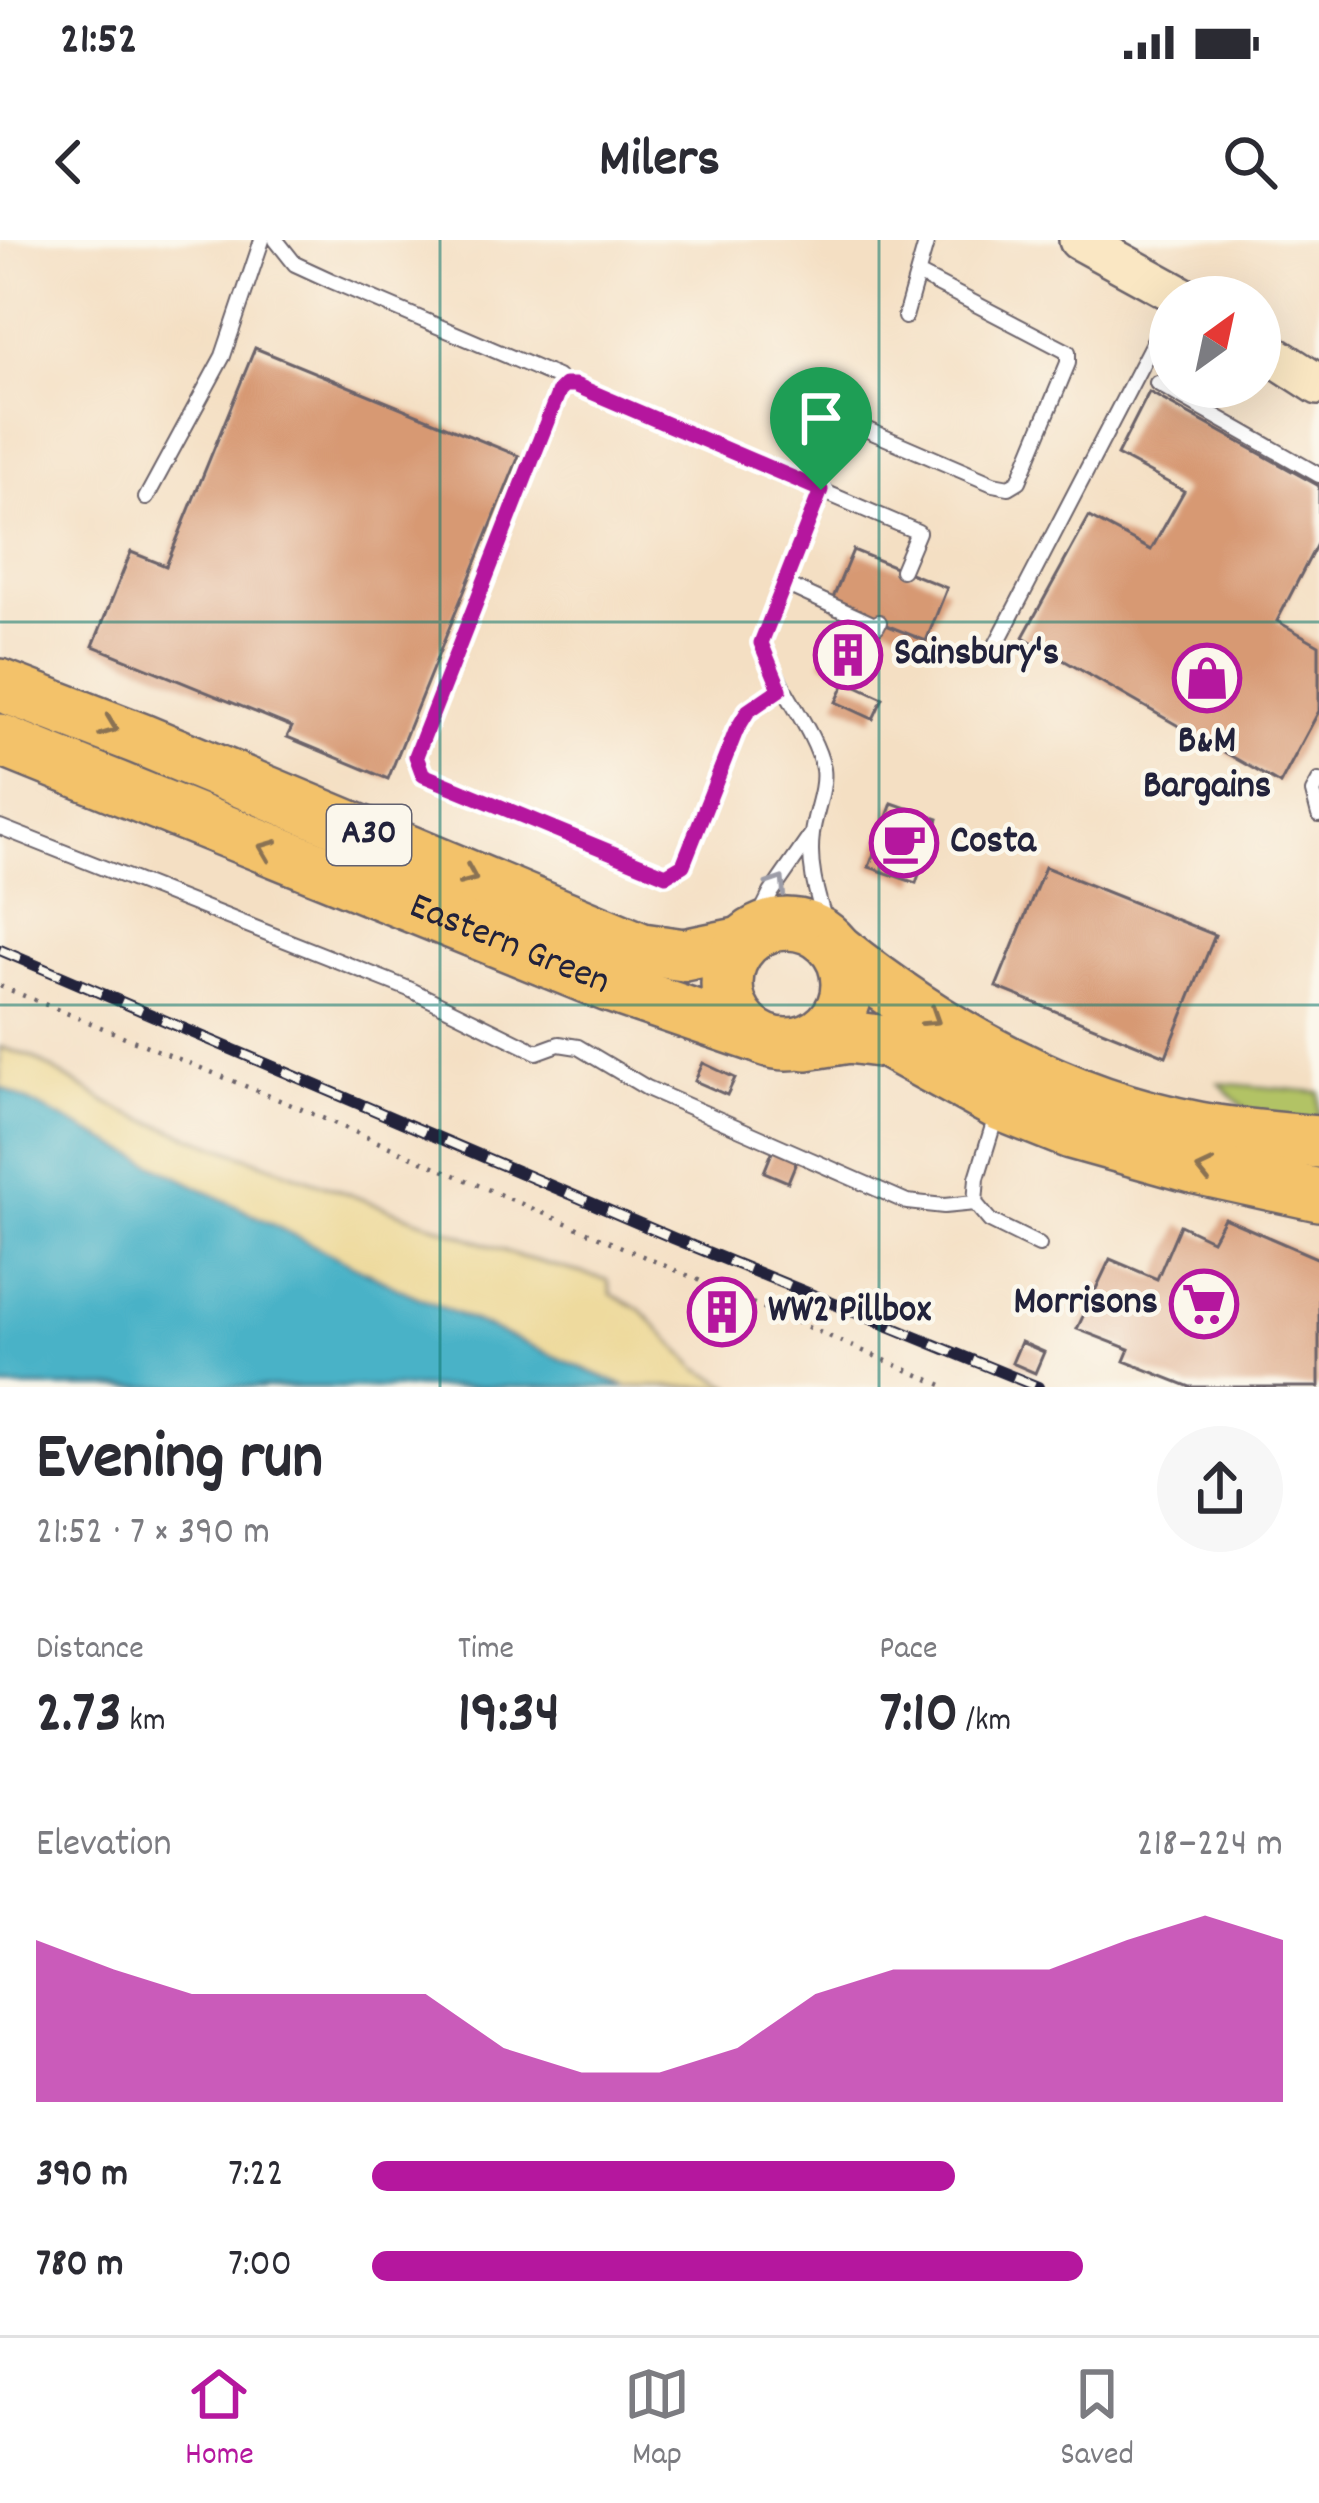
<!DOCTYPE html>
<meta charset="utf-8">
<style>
:root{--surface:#fff;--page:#f7f7f7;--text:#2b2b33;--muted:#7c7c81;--line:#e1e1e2;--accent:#b5179e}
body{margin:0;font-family:Dekko,sans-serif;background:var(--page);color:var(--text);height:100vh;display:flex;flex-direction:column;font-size:45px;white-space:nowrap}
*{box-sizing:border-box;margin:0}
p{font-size:39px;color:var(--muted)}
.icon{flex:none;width:66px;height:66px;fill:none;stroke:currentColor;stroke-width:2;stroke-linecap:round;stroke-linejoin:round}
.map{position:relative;height:1147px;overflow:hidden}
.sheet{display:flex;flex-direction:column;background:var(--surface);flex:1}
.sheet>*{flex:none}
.needle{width:78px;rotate:33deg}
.tools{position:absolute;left:1149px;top:36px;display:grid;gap:24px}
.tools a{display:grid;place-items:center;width:132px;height:132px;border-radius:50%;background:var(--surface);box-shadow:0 12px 48px #0002;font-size:60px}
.pin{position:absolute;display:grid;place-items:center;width:102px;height:102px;color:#fff;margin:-123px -51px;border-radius:50% 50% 50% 0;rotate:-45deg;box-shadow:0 0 12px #0007}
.pin .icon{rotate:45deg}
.round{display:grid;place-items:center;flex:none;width:126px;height:126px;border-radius:63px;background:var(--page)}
.headline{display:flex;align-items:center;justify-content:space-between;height:204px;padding:0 36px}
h1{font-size:66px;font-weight:800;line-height:90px}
.stats{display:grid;grid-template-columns:repeat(3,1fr);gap:18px;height:204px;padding:12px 36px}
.stats div{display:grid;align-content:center}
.stats b{font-size:60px;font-weight:800}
.stats small{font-size:33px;font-weight:400}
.stats p{font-size:33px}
.chart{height:336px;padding:24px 36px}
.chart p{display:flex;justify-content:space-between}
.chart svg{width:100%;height:216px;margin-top:12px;fill:var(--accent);opacity:.7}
ul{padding:0 36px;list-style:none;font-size:39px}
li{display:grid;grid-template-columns:192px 144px 1fr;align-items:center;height:90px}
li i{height:30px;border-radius:15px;background:var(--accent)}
.status{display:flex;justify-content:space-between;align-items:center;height:84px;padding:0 60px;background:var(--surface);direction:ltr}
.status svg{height:33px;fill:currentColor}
header{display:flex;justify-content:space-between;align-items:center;height:156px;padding:0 36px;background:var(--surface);font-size:54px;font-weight:800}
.menu{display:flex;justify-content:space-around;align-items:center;height:168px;border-top:3px solid var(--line);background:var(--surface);font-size:33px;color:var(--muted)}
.menu a{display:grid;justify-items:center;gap:6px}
.menu .on{color:var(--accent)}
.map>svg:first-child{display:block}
.green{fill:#b2c365;stroke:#6a7250;stroke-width:3}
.sand{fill:#eeda9e;stroke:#887e6c;stroke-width:3}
.water{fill:#48b2c7;stroke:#356a81;stroke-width:3}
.building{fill:#d79973}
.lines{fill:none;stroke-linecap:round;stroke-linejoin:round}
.lane-casing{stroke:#6c646b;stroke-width:18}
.secondary-casing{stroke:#6c646b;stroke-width:44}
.highway-casing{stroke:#6c646b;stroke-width:56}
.path{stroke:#6c646b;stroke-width:4.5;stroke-dasharray:3 9;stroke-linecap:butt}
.lane{stroke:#fff;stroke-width:14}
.secondary{stroke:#fae7c3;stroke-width:39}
.highway{stroke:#f3c26a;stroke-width:51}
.rail-casing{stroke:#22223b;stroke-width:12}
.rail{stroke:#fbf7ec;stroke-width:8;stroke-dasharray:22;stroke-linecap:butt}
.oneway{stroke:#8a7252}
.oneway2{stroke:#9c9ca7}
.route-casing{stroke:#fff;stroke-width:24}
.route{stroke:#b5179e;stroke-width:15}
.grid{fill:none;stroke:#0f766e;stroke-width:3;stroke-opacity:0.55}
.labels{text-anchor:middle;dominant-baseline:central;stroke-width:9;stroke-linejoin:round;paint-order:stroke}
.shield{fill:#fbf7ec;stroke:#636270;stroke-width:3}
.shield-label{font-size:36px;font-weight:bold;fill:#22223b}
.poi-label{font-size:39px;font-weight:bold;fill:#22223b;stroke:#fbf7ec;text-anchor:start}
.street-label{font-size:39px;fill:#22223b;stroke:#fbf7ec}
</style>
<div class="status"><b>21:52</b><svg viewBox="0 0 49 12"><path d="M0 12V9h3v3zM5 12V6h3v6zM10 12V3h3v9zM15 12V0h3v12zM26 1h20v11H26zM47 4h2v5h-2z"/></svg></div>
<header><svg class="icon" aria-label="back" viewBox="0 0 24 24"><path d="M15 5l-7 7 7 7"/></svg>Milers<svg class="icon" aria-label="search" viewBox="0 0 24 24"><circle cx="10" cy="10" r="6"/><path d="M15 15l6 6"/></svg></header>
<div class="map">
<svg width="1319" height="1147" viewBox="0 0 1319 1147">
<rect width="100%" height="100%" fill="#fbf7ec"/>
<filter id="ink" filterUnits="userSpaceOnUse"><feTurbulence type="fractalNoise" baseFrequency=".00833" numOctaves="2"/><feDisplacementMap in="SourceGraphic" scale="24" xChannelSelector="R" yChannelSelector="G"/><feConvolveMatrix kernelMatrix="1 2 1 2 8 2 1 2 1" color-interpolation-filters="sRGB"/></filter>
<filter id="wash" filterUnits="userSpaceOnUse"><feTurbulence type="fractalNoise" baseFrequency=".004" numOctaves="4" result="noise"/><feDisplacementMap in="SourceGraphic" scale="48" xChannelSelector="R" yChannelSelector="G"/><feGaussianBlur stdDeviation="2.7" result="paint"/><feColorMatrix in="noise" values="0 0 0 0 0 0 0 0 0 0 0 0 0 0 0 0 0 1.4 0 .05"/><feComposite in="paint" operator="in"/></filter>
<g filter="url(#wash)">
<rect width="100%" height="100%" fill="#f4dfc3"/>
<path class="green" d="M 1219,843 L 1319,852 L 1319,935 L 1307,930 Z"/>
<path class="sand" d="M 0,807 L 32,817 L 123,872 L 521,1017 L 608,1040 L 611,1054 L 641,1070 L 698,1129 L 733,1147 L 0,1147 Z"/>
<path class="water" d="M 0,847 L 408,1053 L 626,1147 L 0,1147 Z"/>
<g id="blocks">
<path class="building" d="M 255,108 L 519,216 L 388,539 L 287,497 L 292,487 L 93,406 L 131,312 L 166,326 Z
M 1149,152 L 1319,246 L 1319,300 L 1277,381 L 1319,405 L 1319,471 L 1280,544 L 1023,397 L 1089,277 L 1151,310 L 1184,251 L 1117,215 Z
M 853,310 L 947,348 L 926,401 L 831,363 Z
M 835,390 L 875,407 L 862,439 L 821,422 Z
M 846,441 L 883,458 L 873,479 L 836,462 Z
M 892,563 L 938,579 L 916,643 L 869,627 Z
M 1045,627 L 1215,695 L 1166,816 L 996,747 Z
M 703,823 L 735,838 L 727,855 L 695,841 Z
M 773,910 L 797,920 L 788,942 L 764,932 Z
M 1224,978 L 1319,1019 L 1319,1147 L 1190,1147 L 1124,1121 L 1129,1109 L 1077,1089 L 1110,1019 L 1157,1039 L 1180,985 L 1212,1000 Z
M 1021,1102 L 1044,1112 L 1035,1133 L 1012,1123 Z"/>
</g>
</g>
<g filter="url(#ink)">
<use href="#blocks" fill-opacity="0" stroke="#6c646b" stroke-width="3"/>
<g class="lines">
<defs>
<path id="lane" d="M 276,0 L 295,24 L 332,41 L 557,137 L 565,145 L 575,145 L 918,292 L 902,330
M 905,77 L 927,0
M 1157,143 L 1319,235
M 565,145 L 559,151 L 416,516 L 423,535 L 666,635 L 683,625 L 735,491 L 748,471 L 780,449
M 835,176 L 993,244 L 1009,247 L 1019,241 L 1068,123 L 1068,112 L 918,34
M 821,250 L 761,403 C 776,444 816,492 823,529 C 826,549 814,574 812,594 C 807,633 821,665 831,703
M 146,258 L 223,116 L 262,0
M 783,343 L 877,386 L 879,382
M 996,405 L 1170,70
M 1319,541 L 1313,552 L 1319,575
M 0,587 L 409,749 L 537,812 L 559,804 L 578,807 L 647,848 L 907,962 L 944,966 L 975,963
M 749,697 L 771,653 L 812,594
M 996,876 L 977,938 L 975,963 L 990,981 L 1039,1005"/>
<path id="secondary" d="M 1079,0 L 1183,57
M 1260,107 L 1319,145"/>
<g id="highway">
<path d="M 0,445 L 140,499 L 642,709 L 684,715 L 742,703"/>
<path id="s1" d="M 0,500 L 609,746 L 755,796"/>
<circle cx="787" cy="744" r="60"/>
<path d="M 837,710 C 944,795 1063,863 1199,888 C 1238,895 1279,898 1319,902"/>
<path d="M 806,804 L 849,797 L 886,802 L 1001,865 L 1071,893 L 1196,928 L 1319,955"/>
</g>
</defs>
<use href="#lane" class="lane-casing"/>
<use href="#secondary" class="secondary-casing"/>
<use href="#highway" class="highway-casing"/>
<path class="path" d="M 0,746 L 299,868 L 947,1147"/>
<use href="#lane" class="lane"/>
<use href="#secondary" class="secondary"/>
<use href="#highway" class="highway"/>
<defs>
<path id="rail" d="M 0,710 L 673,998 L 1038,1147"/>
</defs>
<use href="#rail" class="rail-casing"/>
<use href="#rail" class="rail"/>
</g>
<defs><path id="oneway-chevron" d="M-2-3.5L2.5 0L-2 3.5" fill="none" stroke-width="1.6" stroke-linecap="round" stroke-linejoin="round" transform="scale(3)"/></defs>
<g class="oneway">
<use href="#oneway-chevron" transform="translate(109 487) rotate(21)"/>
<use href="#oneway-chevron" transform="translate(267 609) rotate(-158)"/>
<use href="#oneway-chevron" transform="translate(469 636) rotate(23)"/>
<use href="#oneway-chevron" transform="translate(932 778) rotate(33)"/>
<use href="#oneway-chevron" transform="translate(1205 930) rotate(-167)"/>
</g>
<use class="oneway2" href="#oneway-chevron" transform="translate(778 644) rotate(-57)"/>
</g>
<g class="lines" filter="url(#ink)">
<defs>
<path id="route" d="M 565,145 L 575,145 L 821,250 L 761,403 L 780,449 L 748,471 L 736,491 L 683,625 L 666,635 L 423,535 L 416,516 L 559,151 Z"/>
</defs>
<use href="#route" class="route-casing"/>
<use href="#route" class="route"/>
</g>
<path class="grid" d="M 440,0 L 440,1147M 879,0 L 879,1147M 0,382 L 1319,382M 0,765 L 1319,765"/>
<defs>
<symbol id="building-ring" viewBox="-11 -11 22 22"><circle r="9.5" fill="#fbf7ec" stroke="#b5179e" stroke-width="1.5"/><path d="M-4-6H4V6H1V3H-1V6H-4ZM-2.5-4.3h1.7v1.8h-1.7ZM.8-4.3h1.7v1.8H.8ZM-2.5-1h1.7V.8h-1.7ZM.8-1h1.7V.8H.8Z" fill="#b5179e"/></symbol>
<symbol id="shop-ring" viewBox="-11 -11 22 22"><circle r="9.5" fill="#fbf7ec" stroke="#b5179e" stroke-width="1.5"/><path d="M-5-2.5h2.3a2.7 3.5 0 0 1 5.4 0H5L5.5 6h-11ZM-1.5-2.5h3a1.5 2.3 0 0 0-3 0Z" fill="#b5179e"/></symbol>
<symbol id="cafe-ring" viewBox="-11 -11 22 22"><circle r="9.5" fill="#fbf7ec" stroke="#b5179e" stroke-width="1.5"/><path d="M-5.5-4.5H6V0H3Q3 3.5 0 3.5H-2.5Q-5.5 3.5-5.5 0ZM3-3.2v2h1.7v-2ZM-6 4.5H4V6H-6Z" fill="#b5179e"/></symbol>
<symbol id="supermarket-ring" viewBox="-11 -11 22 22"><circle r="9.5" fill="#fbf7ec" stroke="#b5179e" stroke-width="1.5"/><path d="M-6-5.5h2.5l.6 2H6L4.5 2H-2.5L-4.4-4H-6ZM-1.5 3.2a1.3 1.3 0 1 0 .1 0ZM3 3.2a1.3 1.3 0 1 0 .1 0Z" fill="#b5179e"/></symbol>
</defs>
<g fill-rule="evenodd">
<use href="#building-ring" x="810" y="377" width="76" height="76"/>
<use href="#shop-ring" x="1169" y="400" width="76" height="76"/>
<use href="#cafe-ring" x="866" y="565" width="76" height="76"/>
<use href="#supermarket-ring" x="1166" y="1026" width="76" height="76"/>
<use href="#building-ring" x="684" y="1034" width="76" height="76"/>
</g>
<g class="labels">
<rect class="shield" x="327" y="565" width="84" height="60" rx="9"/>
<g class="shield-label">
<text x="369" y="595">A30</text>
</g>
<g class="poi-label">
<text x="894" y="415">Sainsbury's</text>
<text x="1207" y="503" text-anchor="middle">B&amp;M<tspan x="1207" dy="45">Bargains</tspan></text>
<text x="950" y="603">Costa</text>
<text x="1158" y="1064" text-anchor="end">Morrisons</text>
<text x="768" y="1072">WW2 Pillbox</text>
</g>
<g class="street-label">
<text stroke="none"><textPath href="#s1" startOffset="549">Eastern Green</textPath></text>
</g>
</g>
</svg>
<div class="tools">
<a><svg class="needle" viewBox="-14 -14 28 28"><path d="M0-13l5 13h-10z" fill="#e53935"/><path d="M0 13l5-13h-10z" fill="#7c7c81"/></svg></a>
</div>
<div class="pin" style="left:821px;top:250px;background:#1e9e55"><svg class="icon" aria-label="arrive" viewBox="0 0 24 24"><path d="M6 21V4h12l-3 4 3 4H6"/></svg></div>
</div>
<section class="sheet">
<div class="headline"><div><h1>Evening run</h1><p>21:52 · 7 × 390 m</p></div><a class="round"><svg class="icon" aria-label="share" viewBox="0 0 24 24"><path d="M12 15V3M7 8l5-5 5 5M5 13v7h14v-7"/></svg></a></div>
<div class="stats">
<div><p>Distance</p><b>2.73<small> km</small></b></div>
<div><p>Time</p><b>19:34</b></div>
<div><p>Pace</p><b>7:10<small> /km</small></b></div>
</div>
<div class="chart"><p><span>Elevation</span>218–224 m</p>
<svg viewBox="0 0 160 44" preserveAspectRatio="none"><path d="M0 44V11L10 17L20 22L30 22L40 22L50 22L60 33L70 38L80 38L90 33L100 22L110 17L120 17L130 17L140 11L150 6L160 11V44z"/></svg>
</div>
<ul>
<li><b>390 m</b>7:22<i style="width:64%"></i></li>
<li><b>780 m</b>7:00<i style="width:78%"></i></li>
</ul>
</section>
<nav class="menu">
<a class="on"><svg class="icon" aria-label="home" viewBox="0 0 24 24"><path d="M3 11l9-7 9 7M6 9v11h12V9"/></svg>Home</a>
<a><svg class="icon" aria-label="map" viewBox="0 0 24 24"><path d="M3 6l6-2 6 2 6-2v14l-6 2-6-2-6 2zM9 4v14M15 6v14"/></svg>Map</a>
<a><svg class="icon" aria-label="saved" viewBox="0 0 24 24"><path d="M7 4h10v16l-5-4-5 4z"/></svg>Saved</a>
</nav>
